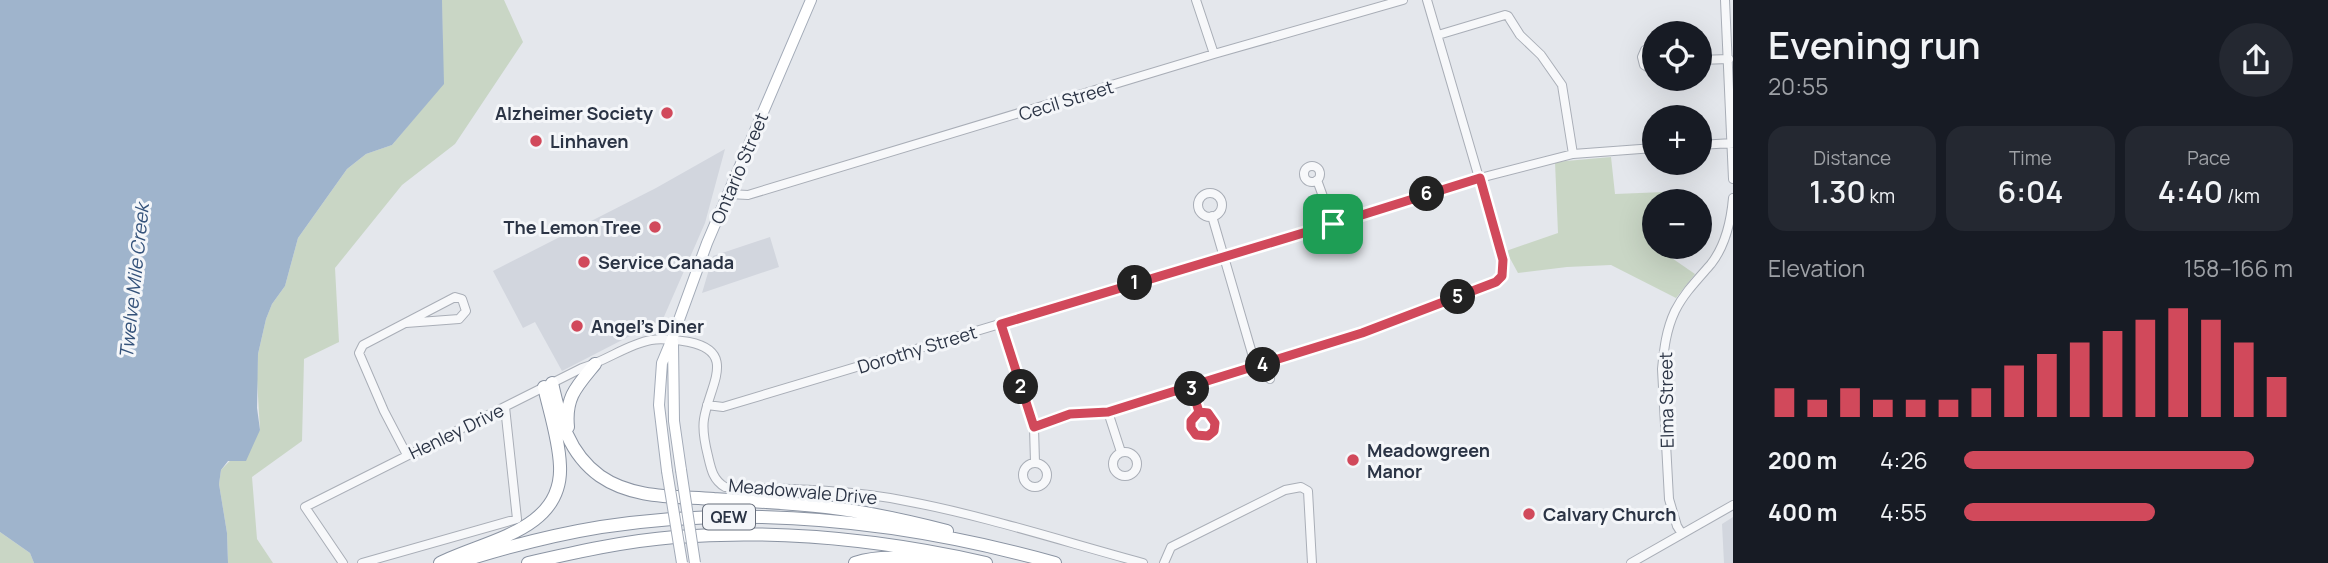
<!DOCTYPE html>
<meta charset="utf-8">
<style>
:root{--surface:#171b24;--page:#242831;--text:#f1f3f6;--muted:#9ea1a6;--accent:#d1495b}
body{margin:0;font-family:Manrope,sans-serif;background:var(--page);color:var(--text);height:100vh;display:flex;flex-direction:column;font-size:26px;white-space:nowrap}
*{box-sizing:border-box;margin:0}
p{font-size:23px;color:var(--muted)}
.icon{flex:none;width:38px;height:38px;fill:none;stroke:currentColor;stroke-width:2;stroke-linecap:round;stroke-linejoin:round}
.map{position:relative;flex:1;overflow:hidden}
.drawer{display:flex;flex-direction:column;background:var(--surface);width:595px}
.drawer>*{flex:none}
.buttons{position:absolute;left:1642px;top:21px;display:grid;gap:14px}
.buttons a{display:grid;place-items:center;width:70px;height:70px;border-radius:50%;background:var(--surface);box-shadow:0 7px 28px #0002;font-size:35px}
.pin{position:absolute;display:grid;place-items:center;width:60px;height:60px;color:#fff;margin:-30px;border-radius:14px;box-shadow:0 4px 10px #0006}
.km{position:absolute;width:35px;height:35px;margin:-18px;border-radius:50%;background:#222;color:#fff;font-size:19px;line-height:35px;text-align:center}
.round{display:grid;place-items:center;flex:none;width:74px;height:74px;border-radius:37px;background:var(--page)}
.head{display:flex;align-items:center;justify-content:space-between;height:119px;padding:0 35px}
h1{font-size:38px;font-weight:600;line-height:52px}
.stats{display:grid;grid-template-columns:repeat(3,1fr);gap:10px;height:119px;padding:7px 35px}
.stats div{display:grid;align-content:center;border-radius:18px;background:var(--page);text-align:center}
.stats b{font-size:30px;font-weight:600}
.stats small{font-size:19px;font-weight:400}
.stats p{font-size:19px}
.chart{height:196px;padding:14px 35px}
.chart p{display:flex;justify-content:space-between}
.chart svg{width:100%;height:126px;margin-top:7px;stroke:var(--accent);stroke-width:6}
ul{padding:0 35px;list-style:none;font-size:23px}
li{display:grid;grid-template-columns:112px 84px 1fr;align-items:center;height:52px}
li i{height:18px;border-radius:9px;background:var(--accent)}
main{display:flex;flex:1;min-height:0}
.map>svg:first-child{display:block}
.built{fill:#d2d6de}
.green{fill:#c9d6c5}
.water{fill:#9fb4cc}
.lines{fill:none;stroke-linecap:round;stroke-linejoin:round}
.minor-casing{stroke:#a9aeb7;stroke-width:10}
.major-casing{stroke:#a3abb8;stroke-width:12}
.highway-casing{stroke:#8b94a3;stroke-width:14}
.minor{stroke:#f7f8fa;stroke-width:8}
.major{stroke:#fff;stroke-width:10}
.highway{stroke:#fff;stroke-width:12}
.major-bridge-casing{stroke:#a3abb8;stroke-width:12;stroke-linecap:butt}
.major-bridge{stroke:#fff;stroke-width:10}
.route-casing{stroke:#fff;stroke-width:14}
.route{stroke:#d1495b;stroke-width:9}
.poi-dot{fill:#d1495b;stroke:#f4f6f9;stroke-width:2.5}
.labels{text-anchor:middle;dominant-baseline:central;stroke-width:6;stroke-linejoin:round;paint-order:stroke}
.shield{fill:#f4f6f9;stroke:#676e7b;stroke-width:2}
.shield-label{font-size:16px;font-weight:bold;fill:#2b3445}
.street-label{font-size:18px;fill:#2b3445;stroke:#f4f6f9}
.poi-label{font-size:18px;font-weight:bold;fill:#2b3445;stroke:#f4f6f9;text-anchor:start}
.water-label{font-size:19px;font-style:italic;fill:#34527a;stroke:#f4f6f9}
</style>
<main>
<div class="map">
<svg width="1733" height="563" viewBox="0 0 1733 563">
<rect width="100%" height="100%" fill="#e4e7ec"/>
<path class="built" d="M 725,149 L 705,223 L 663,319 L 562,371 L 535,322 L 523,328 L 493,271 L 656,188 Z
M 770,237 L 779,267 L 702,293 L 713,256 Z
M 1733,517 L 1733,563 L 1724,563 L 1722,524 Z"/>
<path class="green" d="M 442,0 L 504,0 L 523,42 L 455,144 L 402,185 L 335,268 L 339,342 L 304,359 L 302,441 L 252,477 L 257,539 L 273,563 L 228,563 L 227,533 L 219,484 L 221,470 L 260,430 L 257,379 L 258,354 L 266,319 L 272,304 L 285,286 L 298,238 L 347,169 L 366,154 L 392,145 L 443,84 Z
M 1611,157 L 1615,194 L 1689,191 L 1685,201 L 1654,201 L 1654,247 L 1668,247 L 1666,254 L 1695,274 L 1676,298 L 1611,265 L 1567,267 L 1518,273 L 1506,251 L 1558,233 L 1555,162 Z
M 0,532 L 30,553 L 34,563 L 0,563 Z"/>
<path class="water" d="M 0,0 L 442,0 L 444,84 L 392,145 L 366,154 L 347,169 L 298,238 L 285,286 L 272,304 L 266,319 L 258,354 L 257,408 L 260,430 L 246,461 L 228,461 L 221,470 L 219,484 L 227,533 L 228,563 L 34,563 L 30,553 L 0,532 Z"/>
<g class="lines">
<defs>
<path id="minor" d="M 1196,0 L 1214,54
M 1725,0 L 1733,179
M 1438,35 L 1505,15 L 1508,16 L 1520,35 L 1541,55 L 1562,85 L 1573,154
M 1654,46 L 1645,50 L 1642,57 L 1644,65 L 1654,71
M 1699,60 L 1729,59
M 1699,145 L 1733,143
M1304 174a8 8 0 1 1 16 0a8 8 0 1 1-16 0Z
M 1317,180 L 1333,224
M1198 205a12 12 0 1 1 24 0a12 12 0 1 1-24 0Z
M 729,194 L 748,195 L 1214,54 L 1403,0
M 1212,216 L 1256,367
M 406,323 L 459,319 L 466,311 L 462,299 L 455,297 L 363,345 L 359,353 L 384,411 L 407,455
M 1001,324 L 1034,427 L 1035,463
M 1256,367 L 1270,379
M 1191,386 L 1199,413
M 707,405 L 723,407 L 1333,224 L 1480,178 L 1573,154 L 1654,148
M 1108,412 L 1121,452
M1191 425a12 12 0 1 1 24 0a12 12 0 1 1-24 0Z
M 1034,427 L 1071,414 L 1108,412 L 1362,333 L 1496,282 L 1502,276 L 1503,260 L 1427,0
M1113 464a12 12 0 1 1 24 0a12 12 0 1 1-24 0Z
M1023 475a12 12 0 1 1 24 0a12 12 0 1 1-24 0Z
M 1682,534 L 1677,526 L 1669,499 L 1662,369 C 1664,349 1666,330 1675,311 C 1684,293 1698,279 1711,264 C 1725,246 1731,221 1733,198
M 343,563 L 305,507 L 582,368 C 606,361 628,344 651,340 C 664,338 676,340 689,342 C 738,352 709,386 704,419 C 702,431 705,444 708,456 C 711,469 713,480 725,487 C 785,489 846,489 906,501 C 986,516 1065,542 1143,563
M 362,563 L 517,519 L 505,407
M 1164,563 L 1171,547 L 1285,490 L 1301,487 L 1308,491 L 1312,563
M 1631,563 L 1733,505"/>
<path id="major" d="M 673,342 L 674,421 L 681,470
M 667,471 L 659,405 L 662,363 L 672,339 L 707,243 L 811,0"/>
<path id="highway" d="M 552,383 C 560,419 568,453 600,476 C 633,499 675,496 714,499 C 751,501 789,503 826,507 C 867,512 908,521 947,531
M 568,427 C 565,397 577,386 595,364
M 440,563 C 485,540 563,531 560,466 C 559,440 550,413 544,387
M 456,563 C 503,548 552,535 601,527 C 752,504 908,522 1055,563
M 528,563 C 576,552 625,541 675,537 C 779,529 884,540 986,563
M 855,563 C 886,553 917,560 948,563"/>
</defs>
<use href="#minor" class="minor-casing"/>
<use href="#major" class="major-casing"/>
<use href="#highway" class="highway-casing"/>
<use href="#minor" class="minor"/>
<use href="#major" class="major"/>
<use href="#highway" class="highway"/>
<defs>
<path id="major-bridge" d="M 681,470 L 695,563
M 667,471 L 682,563"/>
</defs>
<use href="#major-bridge" class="major-bridge-casing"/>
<use href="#major-bridge" class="major-bridge"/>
</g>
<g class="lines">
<defs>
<path id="route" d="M 1333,224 L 1001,324 L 1034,427 L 1070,414 L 1108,412 L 1191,386 L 1199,412 L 1191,421 L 1191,428 L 1196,435 L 1208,436 L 1214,431 L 1215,423 L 1208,413 L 1199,412 L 1191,386 L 1362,333 L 1496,282 L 1502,276 L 1503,260 L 1480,178 L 1333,224"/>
</defs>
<use href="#route" class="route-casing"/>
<use href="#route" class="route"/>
</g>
<g class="poi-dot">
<circle cx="667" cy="113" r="7"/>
<circle cx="536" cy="141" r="7"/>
<circle cx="655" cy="227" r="7"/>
<circle cx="584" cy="262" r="7"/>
<circle cx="577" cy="326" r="7"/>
<circle cx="1353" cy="460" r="7"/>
<circle cx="1529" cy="514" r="7"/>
</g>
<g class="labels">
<rect class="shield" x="703" y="504.5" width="52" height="25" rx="5"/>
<g class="shield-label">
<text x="729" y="517">QEW</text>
</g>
<g class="street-label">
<text transform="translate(1066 100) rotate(-17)">Cecil Street</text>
<text transform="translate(739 168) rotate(-67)">Ontario Street</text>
<text transform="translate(917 349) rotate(-17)">Dorothy Street</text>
<text transform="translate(1666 400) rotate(-91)">Elma Street</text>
<text transform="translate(456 431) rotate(-26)">Henley Drive</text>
<text transform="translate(803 491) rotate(5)">Meadowvale Drive</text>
</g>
<g class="poi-label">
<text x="653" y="113" text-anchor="end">Alzheimer Society</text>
<text x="550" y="141">Linhaven</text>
<text x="641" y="227" text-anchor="end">The Lemon Tree</text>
<text x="598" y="262">Service Canada</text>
<text x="591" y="326">Angel's Diner</text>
<text x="1367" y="450">Meadowgreen<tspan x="1367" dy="21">Manor</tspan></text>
<text x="1543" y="514">Calvary Church</text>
</g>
<g class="water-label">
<text transform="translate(134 281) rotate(-84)">Twelve Mile Creek</text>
</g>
</g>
</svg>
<div class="buttons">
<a><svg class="icon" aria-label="locate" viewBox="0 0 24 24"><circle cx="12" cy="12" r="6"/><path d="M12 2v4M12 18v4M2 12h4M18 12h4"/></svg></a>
<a>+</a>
<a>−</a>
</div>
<div class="pin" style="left:1333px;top:224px;background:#1e9e55"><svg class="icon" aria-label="arrive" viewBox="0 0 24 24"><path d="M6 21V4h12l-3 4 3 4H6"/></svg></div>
<b class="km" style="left:1135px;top:283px">1</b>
<b class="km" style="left:1021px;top:387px">2</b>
<b class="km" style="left:1192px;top:389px">3</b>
<b class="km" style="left:1263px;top:365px">4</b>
<b class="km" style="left:1458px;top:297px">5</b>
<b class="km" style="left:1427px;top:194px">6</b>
</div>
<section class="drawer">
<div class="head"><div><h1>Evening run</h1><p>20:55</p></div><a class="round"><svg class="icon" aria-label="share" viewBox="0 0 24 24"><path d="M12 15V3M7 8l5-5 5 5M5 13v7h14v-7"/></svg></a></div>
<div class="stats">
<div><p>Distance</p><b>1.30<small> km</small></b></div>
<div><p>Time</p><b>6:04</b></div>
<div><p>Pace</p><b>4:40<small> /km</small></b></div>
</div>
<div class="chart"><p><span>Elevation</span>158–166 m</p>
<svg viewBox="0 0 160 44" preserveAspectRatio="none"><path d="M5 44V34M15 44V38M25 44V34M35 44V38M45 44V38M55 44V38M65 44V34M75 44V26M85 44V22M95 44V18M105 44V14M115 44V10M125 44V6M135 44V10M145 44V18M155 44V30"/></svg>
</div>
<ul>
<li><b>200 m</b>4:26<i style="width:88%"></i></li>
<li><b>400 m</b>4:55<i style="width:58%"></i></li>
</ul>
</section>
</main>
